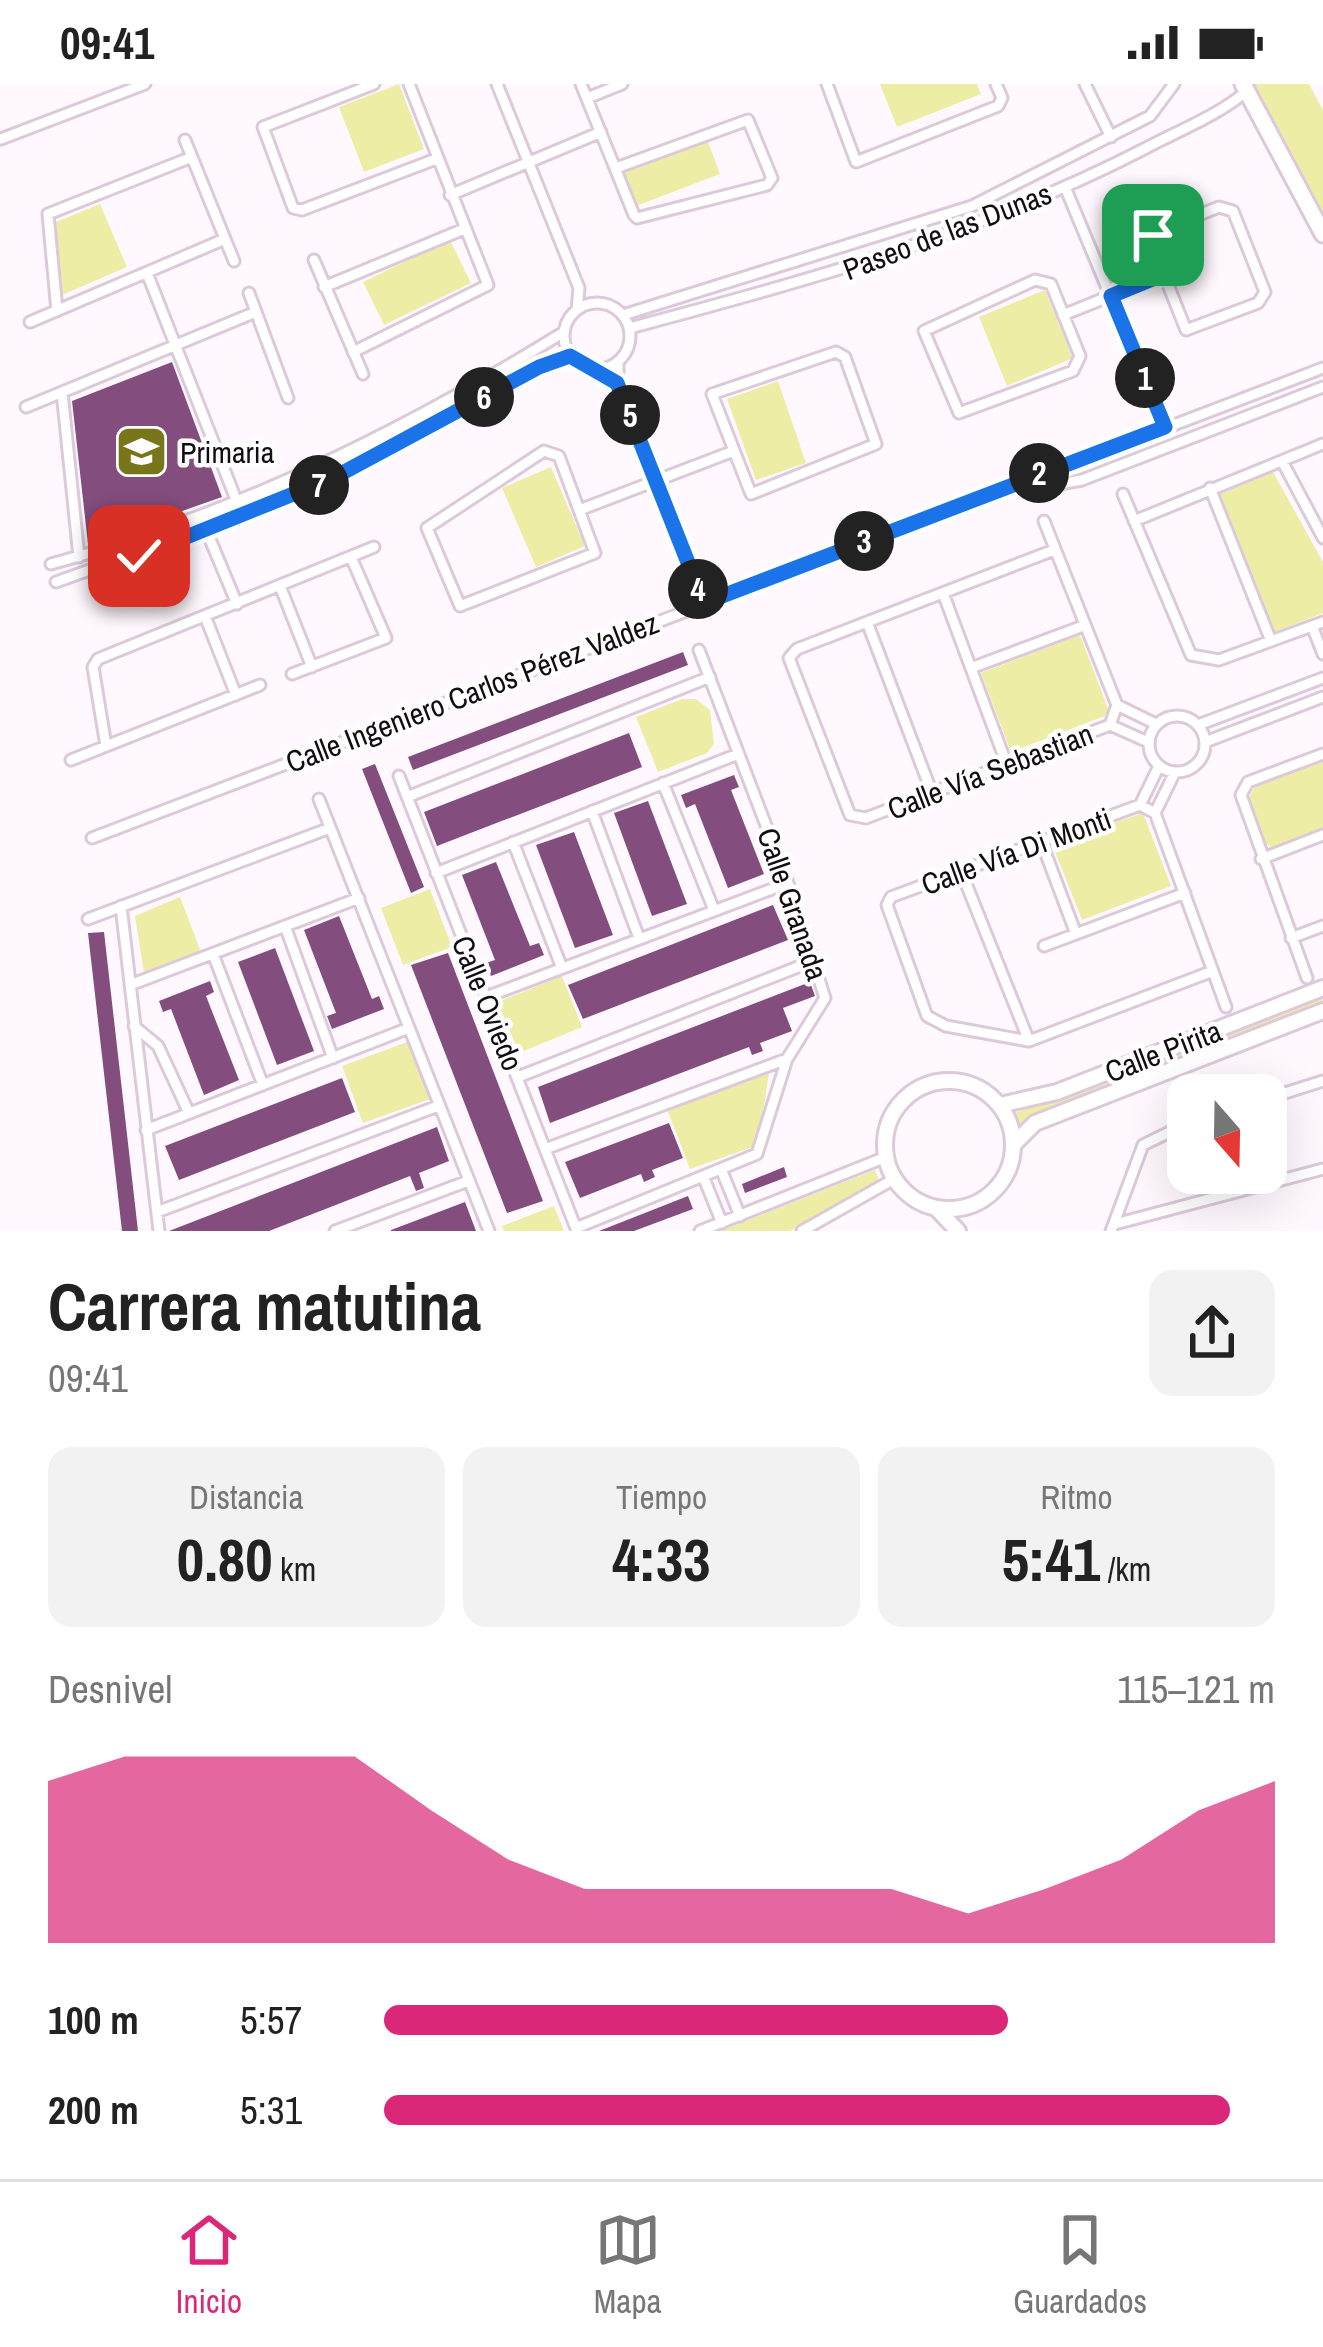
<!DOCTYPE html>
<html lang="es">
<meta charset="utf-8">
<style>
:root{--surface:#fff;--page:#f2f2f2;--text:#222;--muted:#767676;--line:#e0e0e0;--accent:#db2777}
body{margin:0;font-family:"Archivo Narrow",sans-serif;background:var(--page);color:var(--text);height:100vh;display:flex;flex-direction:column;font-size:45px;white-space:nowrap}
*{box-sizing:border-box;margin:0}
p{font-size:39px;color:var(--muted)}
.icon{flex:none;width:66px;height:66px;fill:none;stroke:currentColor;stroke-width:2;stroke-linecap:round;stroke-linejoin:round}
.map{position:relative;height:1147px;overflow:hidden}
.details{display:flex;flex-direction:column;background:var(--surface);flex:1}
.details>*{flex:none}
.needle{width:78px;rotate:160deg}
.controls{position:absolute;left:1167px;top:990px;display:grid;gap:24px}
.controls a{display:grid;place-items:center;width:120px;height:120px;border-radius:24px;background:var(--surface);box-shadow:0 12px 48px #0002;font-size:60px}
.pin{position:absolute;display:grid;place-items:center;width:102px;height:102px;color:#fff;margin:-51px;border-radius:24px;box-shadow:0 6px 18px #0006}
.km{position:absolute;width:60px;height:60px;margin:-30px;border-radius:50%;background:#222;color:#fff;font-size:33px;line-height:60px;text-align:center}
.round{display:grid;place-items:center;flex:none;width:126px;height:126px;border-radius:24px;background:var(--page)}
.head{display:flex;align-items:center;justify-content:space-between;height:204px;padding:0 48px}
h1{font-size:66px;font-weight:700;line-height:90px}
.metrics{display:grid;grid-template-columns:repeat(3,1fr);gap:18px;height:204px;padding:12px 48px}
.metrics div{display:grid;align-content:center;border-radius:24px;background:var(--page);text-align:center}
.metrics b{font-size:60px;font-weight:700}
.metrics small{font-size:33px;font-weight:400}
.metrics p{font-size:33px}
.chart{height:336px;padding:24px 48px}
.chart p{display:flex;justify-content:space-between}
.chart svg{width:100%;height:216px;margin-top:12px;fill:var(--accent);opacity:.7}
ul{padding:0 48px;list-style:none;font-size:39px}
li{display:grid;grid-template-columns:192px 144px 1fr;align-items:center;height:90px}
li i{height:30px;border-radius:15px;background:var(--accent)}
.status{display:flex;justify-content:space-between;align-items:center;height:84px;padding:0 60px;background:var(--surface);direction:ltr}
.status svg{height:33px;fill:currentColor}
.tab-bar{display:flex;justify-content:space-around;align-items:center;height:168px;border-top:3px solid var(--line);background:var(--surface);font-size:33px;color:var(--muted)}
.tab-bar a{display:grid;justify-items:center;gap:6px}
.tab-bar .active{color:var(--accent)}
.map>svg:first-child{display:block}
.green{fill:#ededa5}
.building{fill:#834d7e}
.lines{fill:none;stroke-linecap:round;stroke-linejoin:round}
.street-casing{stroke:#dccada;stroke-width:15}
.secondary-casing{stroke:#dccada;stroke-width:20}
.primary-casing{stroke:#dccada;stroke-width:21}
.street{stroke:#fff;stroke-width:9}
.secondary{stroke:#fff;stroke-width:14}
.primary{stroke:#fff;stroke-width:15}
.route-casing{stroke:#fff;stroke-width:24}
.route{stroke:#1a73e8;stroke-width:15}
.labels{text-anchor:middle;dominant-baseline:central;stroke-width:9;stroke-linejoin:round;paint-order:stroke}
.street-label{font-size:30px;fill:#130d12;stroke:#fff}
.poi-label{font-size:30px;fill:#130d12;stroke:#fff;text-anchor:start}
</style>
<div class="status"><b>09:41</b><svg viewBox="0 0 49 12"><path d="M0 12V9h3v3zM5 12V6h3v6zM10 12V3h3v9zM15 12V0h3v12zM26 1h20v11H26zM47 4h2v5h-2z"/></svg></div>
<div class="map">
<svg width="1323" height="1147" viewBox="0 0 1323 1147">
<rect width="100%" height="100%" fill="#fff8fe"/>
<path class="green" d="M 399,0 L 424,65 L 364,88 L 339,23 Z
M 880,0 L 977,0 L 981,10 L 897,43 Z
M 1255,0 L 1309,0 L 1323,26 L 1323,138 L 1253,9 Z
M 707,55 L 720,90 L 636,122 L 620,87 Z
M 100,120 L 127,183 L 62,211 L 51,140 Z
M 450,156 L 471,199 L 384,241 L 363,198 Z
M 1045,206 L 1073,274 L 1007,302 L 979,233 Z
M 778,297 L 806,379 L 756,396 L 727,315 Z
M 551,383 L 585,462 L 536,483 L 502,404 Z
M 1273,388 L 1323,478 L 1323,529 L 1272,549 L 1218,411 Z
M 1080,551 L 1110,630 L 1011,668 L 981,589 Z
M 682,615 L 696,615 L 710,626 L 714,660 L 707,669 L 658,688 L 636,633 Z
M 1323,676 L 1323,744 L 1272,764 L 1264,758 L 1249,713 L 1254,703 Z
M 1143,729 L 1171,802 L 1082,836 L 1052,760 Z
M 430,805 L 452,863 L 403,881 L 381,824 Z
M 180,813 L 201,868 L 144,889 L 135,832 Z
M 562,892 L 582,943 L 519,969 L 498,918 Z
M 1321,910 L 1323,922 L 1019,1040 L 1015,1029 Z
M 410,957 L 430,1015 L 363,1039 L 342,982 Z
M 769,989 L 758,1061 L 690,1085 L 667,1025 Z
M 875,1086 L 879,1096 L 790,1147 L 720,1147 Z
M 554,1122 L 564,1147 L 504,1147 L 502,1142 Z"/>
<path class="building" d="M 172,278 L 222,413 L 88,460 L 72,317 Z
M 683,568 L 688,581 L 413,686 L 408,673 Z
M 629,649 L 642,683 L 437,762 L 424,728 Z
M 375,680 L 424,803 L 411,809 L 362,685 Z
M 734,691 L 739,703 L 731,706 L 764,790 L 728,804 L 695,720 L 686,724 L 681,711 Z
M 648,717 L 687,820 L 652,832 L 614,729 Z
M 574,748 L 613,851 L 575,864 L 536,761 Z
M 496,778 L 530,862 L 539,859 L 544,871 L 491,892 L 486,879 L 495,876 L 462,791 Z
M 773,821 L 788,856 L 583,935 L 568,901 Z
M 339,832 L 372,915 L 379,912 L 384,925 L 332,945 L 327,932 L 336,929 L 304,846 Z
M 104,848 L 138,1147 L 122,1147 L 88,849 Z
M 275,864 L 314,967 L 277,981 L 238,878 Z
M 448,869 L 543,1117 L 507,1129 L 411,881 Z
M 210,897 L 214,908 L 206,912 L 239,996 L 204,1011 L 171,925 L 163,928 L 159,917 Z
M 810,898 L 815,912 L 783,924 L 792,947 L 760,959 L 763,967 L 752,971 L 749,963 L 550,1039 L 538,1003 Z
M 342,994 L 355,1028 L 179,1096 L 165,1062 Z
M 669,1039 L 683,1074 L 652,1086 L 655,1093 L 644,1098 L 641,1090 L 580,1114 L 565,1078 Z
M 437,1043 L 449,1077 L 419,1089 L 424,1104 L 416,1107 L 410,1092 L 269,1147 L 169,1147 Z
M 784,1083 L 787,1093 L 745,1109 L 742,1100 Z
M 688,1112 L 693,1125 L 634,1147 L 599,1147 Z
M 465,1118 L 476,1147 L 391,1147 L 391,1146 Z"/>
<g class="lines">
<defs>
<path id="street" d="M 374,0 L 263,43 L 293,124 L 302,126 L 436,75
M 497,0 L 579,204 L 577,226
M 581,0 L 634,131 L 637,134 L 767,101 L 772,94 L 748,36 L 616,84
M 827,0 L 856,78 L 998,22 L 1002,14 L 996,0
M 1085,0 L 1111,53
M 587,14 L 622,0
M 1,55 L 145,0
M 185,56 L 234,177
M 1065,103 L 1165,343
M 450,111 L 601,48
M 1219,123 L 1233,127 L 1265,208 L 1258,219 L 1186,246 L 1151,158 L 1158,147 Z
M 314,176 L 363,290
M 147,189 L 237,418
M 1035,196 L 1051,200 L 1080,272 L 1073,287 L 959,329 L 924,247 Z
M 324,203 L 464,145
M 249,209 L 288,314
M564 252a33 33 0 1 1 66 0a33 33 0 1 1-66 0Z
M 57,227 L 48,130 L 192,73
M 623,231 L 972,122 L 1150,32 L 1174,0
M 1063,231 L 1162,191
M 30,238 L 225,155
M 630,244 C 808,196 980,150 1146,64 C 1178,47 1221,30 1248,6
M 353,268 L 488,201 L 409,0
M 836,268 L 845,273 L 876,360 L 751,410 L 712,310 Z
M 618,278 L 618,299 L 704,519
M 62,308 L 79,473
M 26,323 L 256,228
M 544,367 L 559,372 L 595,469 L 460,522 L 427,444 Z
M 1282,377 L 1323,454
M 1027,394 L 1054,401 L 1082,396 L 1323,303
M 1210,404 L 1271,557
M 1123,410 L 1191,571 L 1219,576 L 1323,538
M 582,425 L 731,368
M 1044,437 L 1117,621 L 1110,641 L 866,734 L 850,731 L 789,574 L 797,565 L 1054,466
M 1134,437 L 1323,360
M 207,448 L 237,520
M 51,480 C 234,431 403,347 564,248
M 56,498 L 290,414 L 539,283 L 570,272
M 280,502 L 312,583
M 943,509 L 1007,681
M 205,532 L 236,611
M 867,538 L 932,709
M 1312,542 L 1323,570
M 971,584 L 1083,542
M 292,590 L 386,554 L 351,473
M 1117,621 L 1156,640
M1149 660a28 28 0 1 1 56 0a28 28 0 1 1-56 0Z
M 1110,641 L 1148,658
M 1198,641 L 1323,594
M 1205,658 L 1323,613
M 106,662 L 93,583 L 98,575 L 374,463
M 71,676 L 260,601
M 399,692 L 577,1147
M 663,699 L 714,826
M 407,713 L 710,593
M 319,715 L 489,1147
M 1140,721 L 1159,682
M 592,727 L 639,854
M 1155,729 L 1175,688
M 92,754 L 1323,284
M 1041,757 L 1076,850
M 513,758 L 562,884
M 1261,775 L 1323,751
M 961,787 L 1029,957
M 436,789 L 738,670
M 121,822 L 159,1147
M 88,835 L 330,744
M 285,842 L 333,974
M 1291,854 L 1323,842
M 1044,862 L 1185,809
M 213,870 L 263,1001
M 1213,887 L 1029,957 L 946,942 L 927,932 L 887,821 L 891,813 L 1140,721 L 1155,729 L 1226,923
M 1307,894 L 1241,711 L 1248,698 L 1323,670
M 130,901 L 359,814
M 486,913 L 788,799
M 134,942 L 158,962 L 189,1029
M 518,993 L 813,877
M 1266,1015 L 1323,997
M 146,1046 L 409,944
M 545,1065 L 787,975
M 721,1085 L 740,1132
M 703,1092 L 722,1139
M 157,1128 L 438,1022
M 1115,1140 L 1323,1085
M 576,1144 L 757,1070 L 787,975 L 825,914 L 788,799 L 699,566
M 335,1147 L 468,1097
M 700,1147 L 886,1073
M 802,1147 L 894,1095
M 1111,1147 L 1143,1061 L 1188,1039"/>
<path id="secondary" d="M885 1061a64 64 0 1 1 128 0a64 64 0 1 1-128 0Z
M 1000,1021 L 1057,1008 L 1323,904
M 1014,1060 L 1035,1039 L 1323,927
M 936,1124 L 958,1147"/>
<path id="primary" d="M 1243,0 L 1323,150"/>
</defs>
<use href="#street" class="street-casing"/>
<use href="#secondary" class="secondary-casing"/>
<use href="#primary" class="primary-casing"/>
<use href="#street" class="street"/>
<use href="#secondary" class="secondary"/>
<use href="#primary" class="primary"/>
</g>
<g class="lines">
<defs>
<path id="route" d="M 139,472 L 333,394 L 539,283 L 570,272 L 617,299 L 704,519 L 1165,343 L 1111,212 L 1162,191 L 1153,151"/>
</defs>
<use href="#route" class="route-casing"/>
<use href="#route" class="route"/>
</g>
<defs>
<symbol id="school-square" viewBox="-11 -11 22 22"><rect x="-9" y="-9" width="18" height="18" rx="4" fill="#78751a" stroke="#fff"/><path d="M0-5L7-2L0 1L-7-2ZM-4 1L0 2.5L4 1V4Q0 6-4 4Z" fill="#fff"/></symbol>
</defs>
<g fill-rule="evenodd">
<use href="#school-square" x="112" y="338" width="59" height="59"/>
</g>
<g class="labels">
<g class="street-label">
<text transform="translate(947 147) rotate(-21)">Paseo de las Dunas</text>
<text transform="translate(472 608) rotate(-21)">Calle Ingeniero Carlos Pérez Valdez</text>
<text transform="translate(990 687) rotate(-21)">Calle Vía Sebastian</text>
<text transform="translate(1016 767) rotate(-20)">Calle Vía Di Monti</text>
<text transform="translate(793 820) rotate(71)">Calle Granada</text>
<text transform="translate(488 919) rotate(68)">Calle Oviedo</text>
<text transform="translate(1163 967) rotate(-21)">Calle Pirita</text>
</g>
<g class="poi-label">
<text x="180" y="368">Primaria</text>
</g>
</g>
</svg>
<div class="controls">
<a><svg class="needle" viewBox="-14 -14 28 28"><path d="M0-13l5 13h-10z" fill="#e53935"/><path d="M0 13l5-13h-10z" fill="#767676"/></svg></a>
</div>
<div class="pin" style="left:1153px;top:151px;background:#1e9e55"><svg class="icon" aria-label="arrive" viewBox="0 0 24 24"><path d="M6 21V4h12l-3 4 3 4H6"/></svg></div>
<div class="pin" style="left:139px;top:472px;background:#d93025"><svg class="icon" aria-label="check" viewBox="0 0 24 24"><path d="M5 12l5 5 9-10"/></svg></div>
<b class="km" style="left:1145px;top:294px">1</b>
<b class="km" style="left:1039px;top:389px">2</b>
<b class="km" style="left:864px;top:457px">3</b>
<b class="km" style="left:698px;top:505px">4</b>
<b class="km" style="left:630px;top:331px">5</b>
<b class="km" style="left:484px;top:313px">6</b>
<b class="km" style="left:319px;top:401px">7</b>
</div>
<section class="details">
<div class="head"><div><h1>Carrera matutina</h1><p>09:41</p></div><a class="round"><svg class="icon" aria-label="share" viewBox="0 0 24 24"><path d="M12 15V3M7 8l5-5 5 5M5 13v7h14v-7"/></svg></a></div>
<div class="metrics">
<div><p>Distancia</p><b>0.80<small> km</small></b></div>
<div><p>Tiempo</p><b>4:33</b></div>
<div><p>Ritmo</p><b>5:41<small> /km</small></b></div>
</div>
<div class="chart"><p><span>Desnivel</span>115–121 m</p>
<svg viewBox="0 0 160 44" preserveAspectRatio="none"><path d="M0 44V11L10 6L20 6L30 6L40 6L50 17L60 27L70 33L80 33L90 33L100 33L110 33L120 38L130 33L140 27L150 17L160 11V44z"/></svg>
</div>
<ul>
<li><b>100 m</b>5:57<i style="width:70%"></i></li>
<li><b>200 m</b>5:31<i style="width:95%"></i></li>
</ul>
</section>
<nav class="tab-bar">
<a class="active"><svg class="icon" aria-label="home" viewBox="0 0 24 24"><path d="M3 11l9-7 9 7M6 9v11h12V9"/></svg>Inicio</a>
<a><svg class="icon" aria-label="map" viewBox="0 0 24 24"><path d="M3 6l6-2 6 2 6-2v14l-6 2-6-2-6 2zM9 4v14M15 6v14"/></svg>Mapa</a>
<a><svg class="icon" aria-label="saved" viewBox="0 0 24 24"><path d="M7 4h10v16l-5-4-5 4z"/></svg>Guardados</a>
</nav>
